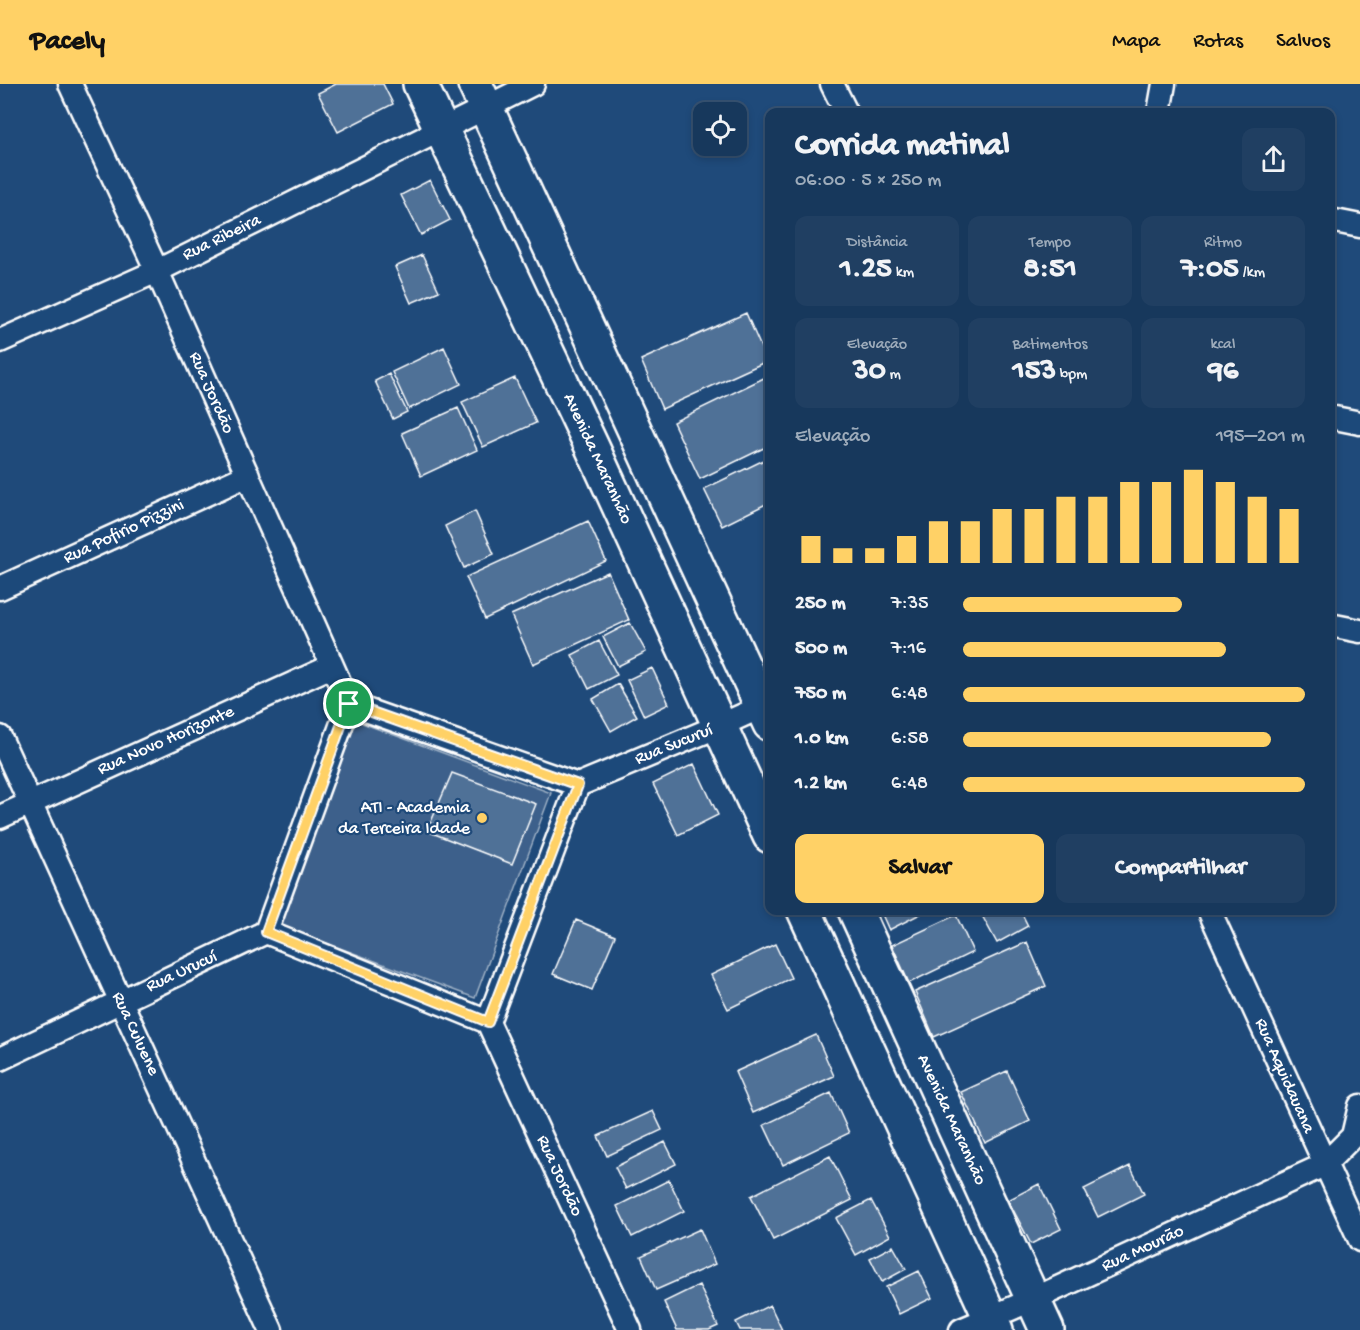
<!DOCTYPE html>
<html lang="pt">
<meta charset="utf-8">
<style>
:root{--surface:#17385c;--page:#203f62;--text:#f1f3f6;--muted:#9eacbb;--line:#365272;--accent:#ffd166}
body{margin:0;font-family:"Gochi Hand",sans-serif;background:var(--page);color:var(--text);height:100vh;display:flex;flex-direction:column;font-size:22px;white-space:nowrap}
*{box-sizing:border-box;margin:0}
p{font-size:20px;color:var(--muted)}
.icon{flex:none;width:33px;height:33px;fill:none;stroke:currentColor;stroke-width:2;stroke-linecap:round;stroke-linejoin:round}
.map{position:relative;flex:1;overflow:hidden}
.drawer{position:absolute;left:765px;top:24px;width:570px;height:807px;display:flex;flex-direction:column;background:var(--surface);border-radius:12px;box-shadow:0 3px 9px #0003,0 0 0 2px var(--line)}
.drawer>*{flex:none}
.fabs{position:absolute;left:693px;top:18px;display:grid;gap:12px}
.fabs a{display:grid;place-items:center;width:54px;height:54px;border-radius:12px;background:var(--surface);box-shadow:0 3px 9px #0003,0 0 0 2px var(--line);font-size:30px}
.pin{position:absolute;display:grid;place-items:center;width:51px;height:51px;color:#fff;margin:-26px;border:3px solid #fff;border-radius:50%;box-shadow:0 2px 6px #0007}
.round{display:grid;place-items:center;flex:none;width:63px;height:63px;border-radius:12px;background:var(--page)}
.overview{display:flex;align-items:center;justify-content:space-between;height:102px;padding:0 30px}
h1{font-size:33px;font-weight:700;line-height:45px}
.stats{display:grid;grid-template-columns:repeat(3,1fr);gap:9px;height:102px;padding:6px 30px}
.stats div{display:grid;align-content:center;border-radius:12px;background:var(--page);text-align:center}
.stats b{font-size:30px;font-weight:700}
.stats small{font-size:16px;font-weight:400}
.stats p{font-size:16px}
.chart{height:168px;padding:12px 30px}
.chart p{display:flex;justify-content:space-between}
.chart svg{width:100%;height:108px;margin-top:6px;stroke:var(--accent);stroke-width:6}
.primary-button{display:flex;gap:12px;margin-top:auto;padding:12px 30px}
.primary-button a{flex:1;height:69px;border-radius:12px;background:var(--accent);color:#111;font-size:24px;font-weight:700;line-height:69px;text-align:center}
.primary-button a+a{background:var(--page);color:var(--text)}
ul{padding:0 30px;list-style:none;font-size:20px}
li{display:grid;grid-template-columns:96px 72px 1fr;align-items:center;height:45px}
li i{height:15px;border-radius:8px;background:var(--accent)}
header{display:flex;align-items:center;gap:36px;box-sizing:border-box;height:84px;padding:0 30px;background:var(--accent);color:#111}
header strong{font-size:28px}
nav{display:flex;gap:33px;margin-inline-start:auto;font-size:21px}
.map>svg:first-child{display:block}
.green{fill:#3c618b;stroke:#9eb0c5;stroke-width:1.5}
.building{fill:#507197;stroke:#fff;stroke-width:1.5}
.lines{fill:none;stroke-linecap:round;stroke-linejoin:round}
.street-casing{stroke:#fff;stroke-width:27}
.primary-casing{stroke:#fff;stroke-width:38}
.street{stroke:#1f4a7a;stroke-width:22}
.primary{stroke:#1f4a7a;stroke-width:33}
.route-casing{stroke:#fff;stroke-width:12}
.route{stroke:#ffd166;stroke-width:8}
.poi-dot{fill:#ffd166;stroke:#1f4a7a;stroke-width:2}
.labels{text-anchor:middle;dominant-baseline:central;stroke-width:4.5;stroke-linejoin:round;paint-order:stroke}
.street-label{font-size:18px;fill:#fff;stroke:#1f4a7a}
.poi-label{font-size:18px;fill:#fff;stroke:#1f4a7a;text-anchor:end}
</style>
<header>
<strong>Pacely</strong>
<nav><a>Mapa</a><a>Rotas</a><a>Salvos</a></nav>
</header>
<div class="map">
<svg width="1360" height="1246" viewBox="0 0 1360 1246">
<rect width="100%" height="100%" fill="#1f4a7a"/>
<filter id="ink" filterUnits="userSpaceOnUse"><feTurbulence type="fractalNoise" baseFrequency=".0167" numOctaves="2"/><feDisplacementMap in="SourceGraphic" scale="12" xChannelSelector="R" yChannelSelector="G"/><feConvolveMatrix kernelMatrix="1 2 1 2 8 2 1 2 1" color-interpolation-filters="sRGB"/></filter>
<g filter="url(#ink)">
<path class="green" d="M 351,635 L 551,709 L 475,914 L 275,840 Z"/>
<path class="building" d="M 336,0 L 383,0 L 393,20 L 338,48 L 318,9 Z
M 430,96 L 450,136 L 421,151 L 401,111 Z
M 422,171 L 439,207 L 411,219 L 395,183 Z
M 746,229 L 767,277 L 662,325 L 641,276 Z
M 444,263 L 461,300 L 409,325 L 392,288 Z
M 389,290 L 407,328 L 393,335 L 375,297 Z
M 770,291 L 770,361 L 700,395 L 673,338 Z
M 515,294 L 536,339 L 483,363 L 462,318 Z
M 458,324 L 477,366 L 421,392 L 402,349 Z
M 770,373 L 770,418 L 722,442 L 704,405 Z
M 475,427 L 494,470 L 464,484 L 445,442 Z
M 588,437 L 606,477 L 485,535 L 466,493 Z
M 608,488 L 629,536 L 533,580 L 511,531 Z
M 630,539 L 646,568 L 618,582 L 603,553 Z
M 599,557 L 617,591 L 589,605 L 572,571 Z
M 652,584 L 669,620 L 644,632 L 627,596 Z
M 618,600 L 637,632 L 611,647 L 593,615 Z
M 694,680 L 718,731 L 678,751 L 653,700 Z
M 452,689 L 536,720 L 512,780 L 427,747 Z
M 880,826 L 928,826 L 889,846 Z
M 979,826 L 1020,826 L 1028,842 L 997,859 Z
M 956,831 L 973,868 L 909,899 L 892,861 Z
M 576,836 L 615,852 L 592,906 L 553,890 Z
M 1027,858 L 1046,902 L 934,953 L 915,908 Z
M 775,860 L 791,894 L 728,925 L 711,891 Z
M 816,951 L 834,992 L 753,1029 L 735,988 Z
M 1007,987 L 1030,1037 L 985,1059 L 961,1008 Z
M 831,1009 L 849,1049 L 783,1081 L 764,1041 Z
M 653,1027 L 662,1046 L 607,1072 L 598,1052 Z
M 665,1058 L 676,1080 L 626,1105 L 615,1083 Z
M 830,1072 L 852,1116 L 773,1156 L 751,1112 Z
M 1130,1082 L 1144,1110 L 1098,1133 L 1084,1105 Z
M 669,1096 L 684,1127 L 632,1153 L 617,1122 Z
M 1039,1100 L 1061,1145 L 1031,1160 L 1008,1116 Z
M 871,1116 L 890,1152 L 856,1171 L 836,1134 Z
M 700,1145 L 715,1180 L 656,1206 L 641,1172 Z
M 893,1162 L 906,1185 L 882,1198 L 870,1174 Z
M 919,1187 L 932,1214 L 899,1230 L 886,1203 Z
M 699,1201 L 718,1242 L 709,1246 L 677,1246 L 664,1218 Z
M 770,1221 L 782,1246 L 740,1246 L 736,1238 Z"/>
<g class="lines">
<defs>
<path id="street" d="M 70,0 L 157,187 L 349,620
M 832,0 L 846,28
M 1159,28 L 1164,0
M 1330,136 L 1360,142
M 0,257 L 157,187 L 533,0
M 1330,333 L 1360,339
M 0,504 L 248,391
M 1330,541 L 1360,547
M 349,620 L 578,701 L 488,938 L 266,848 Z
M 0,653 L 271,1246
M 578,701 L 719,642 L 770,619
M 0,733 L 332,582
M 1209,826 L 1360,1156
M 488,938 L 630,1246
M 0,975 L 266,848
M 961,1246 L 1034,1215 L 1324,1081 L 1353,1052 L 1360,1022"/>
<path id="primary" d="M 420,0 L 592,363 L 770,752
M 475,0 L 770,640
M 804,826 L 996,1246
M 855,826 L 1047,1246"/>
</defs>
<use href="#street" class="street-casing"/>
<use href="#primary" class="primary-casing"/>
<use href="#street" class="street"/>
<use href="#primary" class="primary"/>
</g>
</g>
<g class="lines" filter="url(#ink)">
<defs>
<path id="route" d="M 349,620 L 578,701 L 488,938 L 266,848 Z"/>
</defs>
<use href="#route" class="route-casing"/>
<use href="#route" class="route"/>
</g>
<circle class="poi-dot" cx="482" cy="734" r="6"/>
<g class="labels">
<g class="street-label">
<text transform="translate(222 154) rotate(-26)">Rua Ribeira</text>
<text transform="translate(211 309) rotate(66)">Rua Jordão</text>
<text transform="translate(597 375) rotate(65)">Avenida Maranhão</text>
<text transform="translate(124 448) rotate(-25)">Rua Pofirio Pizzini</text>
<text transform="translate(166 657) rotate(-24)">Rua Novo Horizonte</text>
<text transform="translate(674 661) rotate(-22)">Rua Sucuruí</text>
<text transform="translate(182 888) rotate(-25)">Rua Urucuí</text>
<text transform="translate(135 950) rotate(65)">Rua Culuene</text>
<text transform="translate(1284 992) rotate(66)">Rua Aquidauana</text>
<text transform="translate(951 1036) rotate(65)">Avenida Maranhão</text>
<text transform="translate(559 1092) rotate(65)">Rua Jordão</text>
<text transform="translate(1143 1165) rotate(-25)">Rua Mourão</text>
</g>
<g class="poi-label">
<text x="470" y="724">ATI - Academia<tspan x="470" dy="21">da Terceira Idade</tspan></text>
</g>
</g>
</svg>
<div class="fabs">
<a><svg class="icon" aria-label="locate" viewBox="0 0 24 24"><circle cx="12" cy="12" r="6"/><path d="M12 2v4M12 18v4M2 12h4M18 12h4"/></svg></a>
</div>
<div class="pin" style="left:349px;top:620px;background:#1e9e55"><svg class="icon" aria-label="arrive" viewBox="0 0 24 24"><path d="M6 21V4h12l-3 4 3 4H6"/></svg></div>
<section class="drawer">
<div class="overview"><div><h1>Corrida matinal</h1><p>06:00 · 5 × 250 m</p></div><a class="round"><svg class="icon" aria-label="share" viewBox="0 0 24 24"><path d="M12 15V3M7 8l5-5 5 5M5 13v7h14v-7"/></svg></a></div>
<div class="stats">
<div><p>Distância</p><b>1.25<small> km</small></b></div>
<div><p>Tempo</p><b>8:51</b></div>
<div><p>Ritmo</p><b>7:05<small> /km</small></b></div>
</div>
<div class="stats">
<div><p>Elevação</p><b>30<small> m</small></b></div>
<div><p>Batimentos</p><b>153<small> bpm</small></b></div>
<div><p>kcal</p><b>96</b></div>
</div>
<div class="chart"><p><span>Elevação</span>195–201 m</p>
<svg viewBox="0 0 160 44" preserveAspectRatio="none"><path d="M5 44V33M15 44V38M25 44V38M35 44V33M45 44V27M55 44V27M65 44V22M75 44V22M85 44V17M95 44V17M105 44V11M115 44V11M125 44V6M135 44V11M145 44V17M155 44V22"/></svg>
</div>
<ul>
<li><b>250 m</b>7:35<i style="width:64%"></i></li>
<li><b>500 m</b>7:16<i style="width:77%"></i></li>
<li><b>750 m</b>6:48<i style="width:100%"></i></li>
<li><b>1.0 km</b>6:58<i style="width:90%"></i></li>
<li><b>1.2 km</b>6:48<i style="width:100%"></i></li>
</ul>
<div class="primary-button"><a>Salvar</a><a>Compartilhar</a></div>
</section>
</div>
